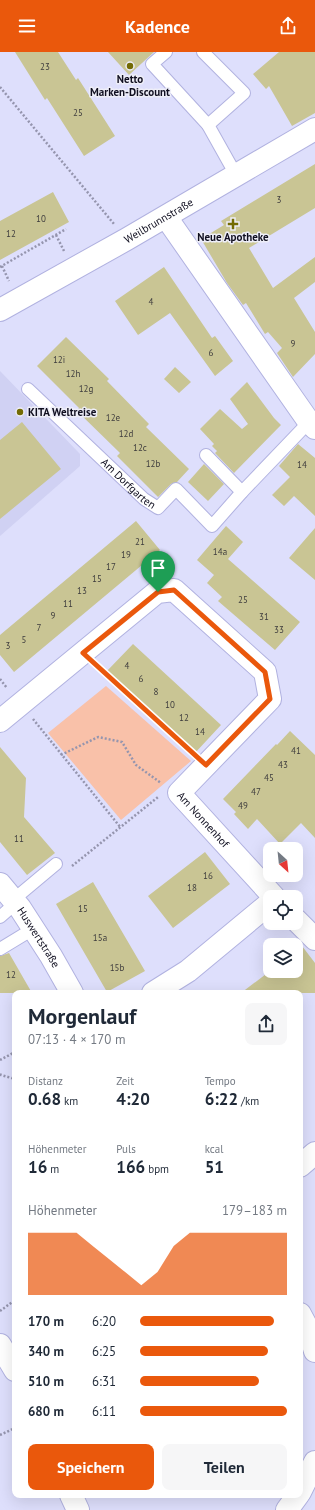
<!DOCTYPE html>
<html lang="de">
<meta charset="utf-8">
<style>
:root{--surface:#fff;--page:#f6f6f7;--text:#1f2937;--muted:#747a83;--accent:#ea580c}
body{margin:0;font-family:"PT Sans",sans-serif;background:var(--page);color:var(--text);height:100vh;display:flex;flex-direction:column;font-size:15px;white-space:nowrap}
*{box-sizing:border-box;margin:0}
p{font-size:13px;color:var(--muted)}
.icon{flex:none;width:22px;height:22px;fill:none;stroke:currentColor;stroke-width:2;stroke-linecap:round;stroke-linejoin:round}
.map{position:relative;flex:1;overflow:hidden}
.details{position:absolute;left:12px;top:938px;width:291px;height:508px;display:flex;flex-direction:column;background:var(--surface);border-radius:8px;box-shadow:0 4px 16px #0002}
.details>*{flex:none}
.needle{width:26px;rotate:153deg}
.tools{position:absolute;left:263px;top:790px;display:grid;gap:8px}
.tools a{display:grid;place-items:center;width:40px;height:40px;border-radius:8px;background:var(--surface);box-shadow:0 4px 16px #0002;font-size:20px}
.pin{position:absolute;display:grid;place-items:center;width:34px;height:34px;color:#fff;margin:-41px -17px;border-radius:50% 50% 50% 0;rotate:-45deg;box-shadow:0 0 4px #0007}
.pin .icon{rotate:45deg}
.round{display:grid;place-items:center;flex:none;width:42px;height:42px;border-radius:8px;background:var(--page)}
.head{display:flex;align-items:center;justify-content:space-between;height:68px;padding:0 16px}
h1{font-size:22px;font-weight:800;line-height:30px}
.figures{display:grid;grid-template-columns:repeat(3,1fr);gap:6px;height:68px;padding:4px 16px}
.figures div{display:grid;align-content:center}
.figures b{font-size:17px;font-weight:800}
.figures small{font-size:11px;font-weight:400}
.figures p{font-size:11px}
.chart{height:112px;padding:8px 16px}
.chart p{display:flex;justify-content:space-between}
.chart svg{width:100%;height:72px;margin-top:4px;fill:var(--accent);opacity:.7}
.primary-button{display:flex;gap:8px;margin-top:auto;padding:8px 16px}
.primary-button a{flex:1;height:46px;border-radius:8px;background:var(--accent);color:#fff;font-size:16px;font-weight:800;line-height:46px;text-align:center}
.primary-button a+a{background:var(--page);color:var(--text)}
ul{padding:0 16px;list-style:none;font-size:13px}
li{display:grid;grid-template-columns:64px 48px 1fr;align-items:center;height:30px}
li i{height:10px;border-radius:5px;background:var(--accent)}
header{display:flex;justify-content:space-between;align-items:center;height:52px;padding:0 16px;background:var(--accent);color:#fff;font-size:18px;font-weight:800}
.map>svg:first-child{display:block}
.built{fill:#d0d1f3}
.green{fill:#f9c1a9}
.building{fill:#c9c594}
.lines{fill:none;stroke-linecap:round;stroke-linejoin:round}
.service-casing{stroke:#b1b2e0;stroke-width:14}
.minor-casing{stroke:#b1b2e0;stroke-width:24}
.path{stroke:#9595ae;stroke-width:2.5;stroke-dasharray:2 2;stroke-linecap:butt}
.service{stroke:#fff;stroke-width:12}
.minor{stroke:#fff;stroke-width:22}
.route-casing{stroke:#fff;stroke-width:8}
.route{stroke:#ea580c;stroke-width:5}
.poi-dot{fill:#736b04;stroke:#eeeef8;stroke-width:1.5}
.labels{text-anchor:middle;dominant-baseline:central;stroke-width:3;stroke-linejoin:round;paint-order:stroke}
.number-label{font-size:9px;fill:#3e3c3d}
.poi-label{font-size:11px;font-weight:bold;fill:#100f20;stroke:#eeeef8}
.street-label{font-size:11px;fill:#100f20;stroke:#eeeef8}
</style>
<header><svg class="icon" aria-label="menu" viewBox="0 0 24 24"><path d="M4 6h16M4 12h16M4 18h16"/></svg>Kadence<svg class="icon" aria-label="share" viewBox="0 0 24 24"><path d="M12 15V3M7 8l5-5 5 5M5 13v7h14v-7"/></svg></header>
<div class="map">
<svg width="315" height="1458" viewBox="0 0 315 1458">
<rect width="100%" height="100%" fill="#dedffc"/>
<path class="built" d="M 0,319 L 80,402 L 80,414 L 0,484 Z"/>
<path class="green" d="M 106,634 L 191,709 L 121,768 L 48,681 Z"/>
<path class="building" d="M 15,0 L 58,0 L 76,28 L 78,26 L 115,84 L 84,104 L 47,46 L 45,48 Z
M 108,0 L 154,0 L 129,23 Z
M 279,0 L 315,0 L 315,61 L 292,74 L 269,34 L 266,37 L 253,22 Z
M 315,112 L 315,156 L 249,196 L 273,236 L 315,205 L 315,230 L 294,246 L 315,280 L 315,302 L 293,325 L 277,301 L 282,296 L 268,280 L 265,282 L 246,251 L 243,253 L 227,231 L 201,187 L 224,173 L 221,169 Z
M 53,140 L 69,170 L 0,208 L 0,169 Z
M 164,215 L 212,286 L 215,284 L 233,309 L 215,324 L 170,261 L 138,283 L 115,249 Z
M 66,285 L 109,327 L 107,329 L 149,372 L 146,375 L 189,417 L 177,430 L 171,432 L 158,445 L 117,404 L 120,401 L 77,359 L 79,356 L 37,314 Z
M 175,315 L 191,330 L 179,341 L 164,327 Z
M 247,330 L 274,366 L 281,373 L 234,421 L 215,401 L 217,399 L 212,394 L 214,392 L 200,377 L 220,357 L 242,377 L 248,372 L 230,347 Z
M 22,370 L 61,417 L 0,467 L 0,388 Z
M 298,392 L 315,406 L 315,464 L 294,444 L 284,454 L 272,443 L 290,425 L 279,414 Z
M 204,412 L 224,432 L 208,449 L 188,430 Z
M 136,469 L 160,498 L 14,620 L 0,603 L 0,583 Z
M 226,474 L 243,490 L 228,507 L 300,570 L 275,598 L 218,549 L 222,545 L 207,531 L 214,523 L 197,508 Z
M 315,476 L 315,528 L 289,506 Z
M 133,592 L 221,673 L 195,701 L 106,620 Z
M 290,679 L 315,703 L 315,786 L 301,771 L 280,792 L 257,767 L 248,777 L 234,762 L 236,760 L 223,747 L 276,692 L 277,693 Z
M 0,695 L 26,726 L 24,765 L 55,801 L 27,823 L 0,790 Z
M 205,800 L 230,832 L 173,876 L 148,844 Z
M 93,830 L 145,919 L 107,940 L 56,852 Z
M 302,894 L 315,911 L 315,941 L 241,941 L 270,919 L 296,919 L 296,899 Z
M 9,901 L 32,941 L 0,941 L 0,904 Z"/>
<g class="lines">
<defs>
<g id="service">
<path d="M 166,0 L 152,12 L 208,73 L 236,123"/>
<path d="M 203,0 L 244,41 L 208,73"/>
<path id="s1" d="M 28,337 L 144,447 L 158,456 L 176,437 L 212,474 L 242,440 L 309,370"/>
<path d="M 206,403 L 242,440"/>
<path d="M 13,848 L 56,812"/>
<path d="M 0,865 L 16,851"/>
<path d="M 0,897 L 33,877"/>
</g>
<g id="minor">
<path d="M 166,165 L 309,370 L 315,376"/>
<path id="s2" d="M 0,258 L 127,187 L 315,77"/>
<path id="s3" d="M 0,669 L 157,540 L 174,538 L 265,620 L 270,647 L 179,741 L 274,845"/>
<path id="s4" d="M 0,832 L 20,856 L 51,904 L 72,941"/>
<path d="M 296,868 L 315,887"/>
<path d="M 153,941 L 188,919 L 270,851"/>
<path d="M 300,1114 L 315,1101"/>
<path d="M 300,1262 L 309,1279 L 315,1299"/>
<path d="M 0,1293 L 15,1318"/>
<path d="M 300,1440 L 315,1410"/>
<path d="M 71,1443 L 78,1458"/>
<path d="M 287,1458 L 298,1443"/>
</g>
</defs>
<use href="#service" class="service-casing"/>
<use href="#minor" class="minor-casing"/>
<path class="path" d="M 0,35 L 114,172
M 56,183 L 64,199
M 2,214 L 9,229
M 0,215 L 66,177
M 98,615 L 191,700
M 0,627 L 7,636
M 33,667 L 121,776
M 61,703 L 98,685 L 122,690 L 136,713 L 161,731
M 72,814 L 158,745
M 0,1008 L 15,1000
M 0,1022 L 1,1023 L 15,1027
M 0,1259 L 15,1248
M 0,1383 L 15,1376"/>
<use href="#service" class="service"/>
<use href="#minor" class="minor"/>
</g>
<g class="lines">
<defs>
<path id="route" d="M 174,538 L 265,620 L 270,647 L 206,713 L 83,601 L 158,540 Z"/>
</defs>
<use href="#route" class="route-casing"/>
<use href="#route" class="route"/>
</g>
<g class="poi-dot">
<circle cx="130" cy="14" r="4"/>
<path d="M231 166h4v4h4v4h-4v4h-4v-4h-4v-4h4z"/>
<circle cx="20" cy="360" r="4"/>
</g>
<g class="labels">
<g class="number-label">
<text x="45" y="14">23</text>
<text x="78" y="60">25</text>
<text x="279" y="147">3</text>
<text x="41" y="166">10</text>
<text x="11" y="181">12</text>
<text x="151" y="249">4</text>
<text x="293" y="291">9</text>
<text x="211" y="300">6</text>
<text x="59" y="307">12i</text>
<text x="73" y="321">12h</text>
<text x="86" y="336">12g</text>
<text x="113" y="365">12e</text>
<text x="126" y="381">12d</text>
<text x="140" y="395">12c</text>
<text x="153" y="411">12b</text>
<text x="302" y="412">14</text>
<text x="140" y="489">21</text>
<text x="220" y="499">14a</text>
<text x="126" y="502">19</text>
<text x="111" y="514">17</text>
<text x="97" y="526">15</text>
<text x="82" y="538">13</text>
<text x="243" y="547">25</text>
<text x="68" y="551">11</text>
<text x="53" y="563">9</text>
<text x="264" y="564">31</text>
<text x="39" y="575">7</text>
<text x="279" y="577">33</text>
<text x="24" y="587">5</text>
<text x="8" y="593">3</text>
<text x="127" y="613">4</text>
<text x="141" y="626">6</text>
<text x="156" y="639">8</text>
<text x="170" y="652">10</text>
<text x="184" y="665">12</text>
<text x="200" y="679">14</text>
<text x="296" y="698">41</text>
<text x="283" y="712">43</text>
<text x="269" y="725">45</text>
<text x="256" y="739">47</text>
<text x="243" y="753">49</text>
<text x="19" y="786">11</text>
<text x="208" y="823">16</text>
<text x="192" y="835">18</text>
<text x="83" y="856">15</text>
<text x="100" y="885">15a</text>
<text x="117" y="915">15b</text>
<text x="11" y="922">12</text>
</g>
<g class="poi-label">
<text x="130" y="27">Netto<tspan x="130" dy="13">Marken-Discount</tspan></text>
<text x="233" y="185">Neue Apotheke</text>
<text x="28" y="360" text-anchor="start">KITA Weltreise</text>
</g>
<g class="street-label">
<text stroke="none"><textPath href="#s2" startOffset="182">Weilbrunnstraße</textPath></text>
<text stroke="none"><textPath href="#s1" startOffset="138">Am Dorfgarten</textPath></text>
<text stroke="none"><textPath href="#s3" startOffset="537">Am Nonnenhof</textPath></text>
<text stroke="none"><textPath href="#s4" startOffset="66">Huswertstraße</textPath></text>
</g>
</g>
</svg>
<div class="tools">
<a><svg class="needle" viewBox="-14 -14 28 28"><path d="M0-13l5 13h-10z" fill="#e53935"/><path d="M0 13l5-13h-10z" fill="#747a83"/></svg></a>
<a><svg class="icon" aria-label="locate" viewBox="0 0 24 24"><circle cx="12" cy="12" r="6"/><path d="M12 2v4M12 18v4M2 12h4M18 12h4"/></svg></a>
<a><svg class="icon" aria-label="layers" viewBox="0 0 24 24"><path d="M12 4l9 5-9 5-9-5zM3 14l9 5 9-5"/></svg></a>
</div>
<div class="pin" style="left:158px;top:540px;background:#1e9e55"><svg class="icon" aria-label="arrive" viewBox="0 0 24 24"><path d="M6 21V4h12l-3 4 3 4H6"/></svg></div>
<section class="details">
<div class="head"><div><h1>Morgenlauf</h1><p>07:13 · 4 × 170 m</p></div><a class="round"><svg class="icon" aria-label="share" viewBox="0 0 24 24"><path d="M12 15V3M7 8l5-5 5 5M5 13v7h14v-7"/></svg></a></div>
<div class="figures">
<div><p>Distanz</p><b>0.68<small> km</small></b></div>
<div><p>Zeit</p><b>4:20</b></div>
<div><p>Tempo</p><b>6:22<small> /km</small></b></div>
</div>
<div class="figures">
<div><p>Höhenmeter</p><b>16<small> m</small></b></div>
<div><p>Puls</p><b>166<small> bpm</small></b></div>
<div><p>kcal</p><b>51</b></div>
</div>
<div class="chart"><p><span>Höhenmeter</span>179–183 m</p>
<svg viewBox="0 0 160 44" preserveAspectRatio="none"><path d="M0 44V6L10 6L20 6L30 6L40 14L50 22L60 30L70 38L80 30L90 14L100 6L110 6L120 6L130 6L140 6L150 6L160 6V44z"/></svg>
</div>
<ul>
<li><b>170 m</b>6:20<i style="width:91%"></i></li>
<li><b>340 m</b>6:25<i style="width:87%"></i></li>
<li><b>510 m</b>6:31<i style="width:81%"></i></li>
<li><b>680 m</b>6:11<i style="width:100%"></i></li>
</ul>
<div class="primary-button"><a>Speichern</a><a>Teilen</a></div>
</section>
</div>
